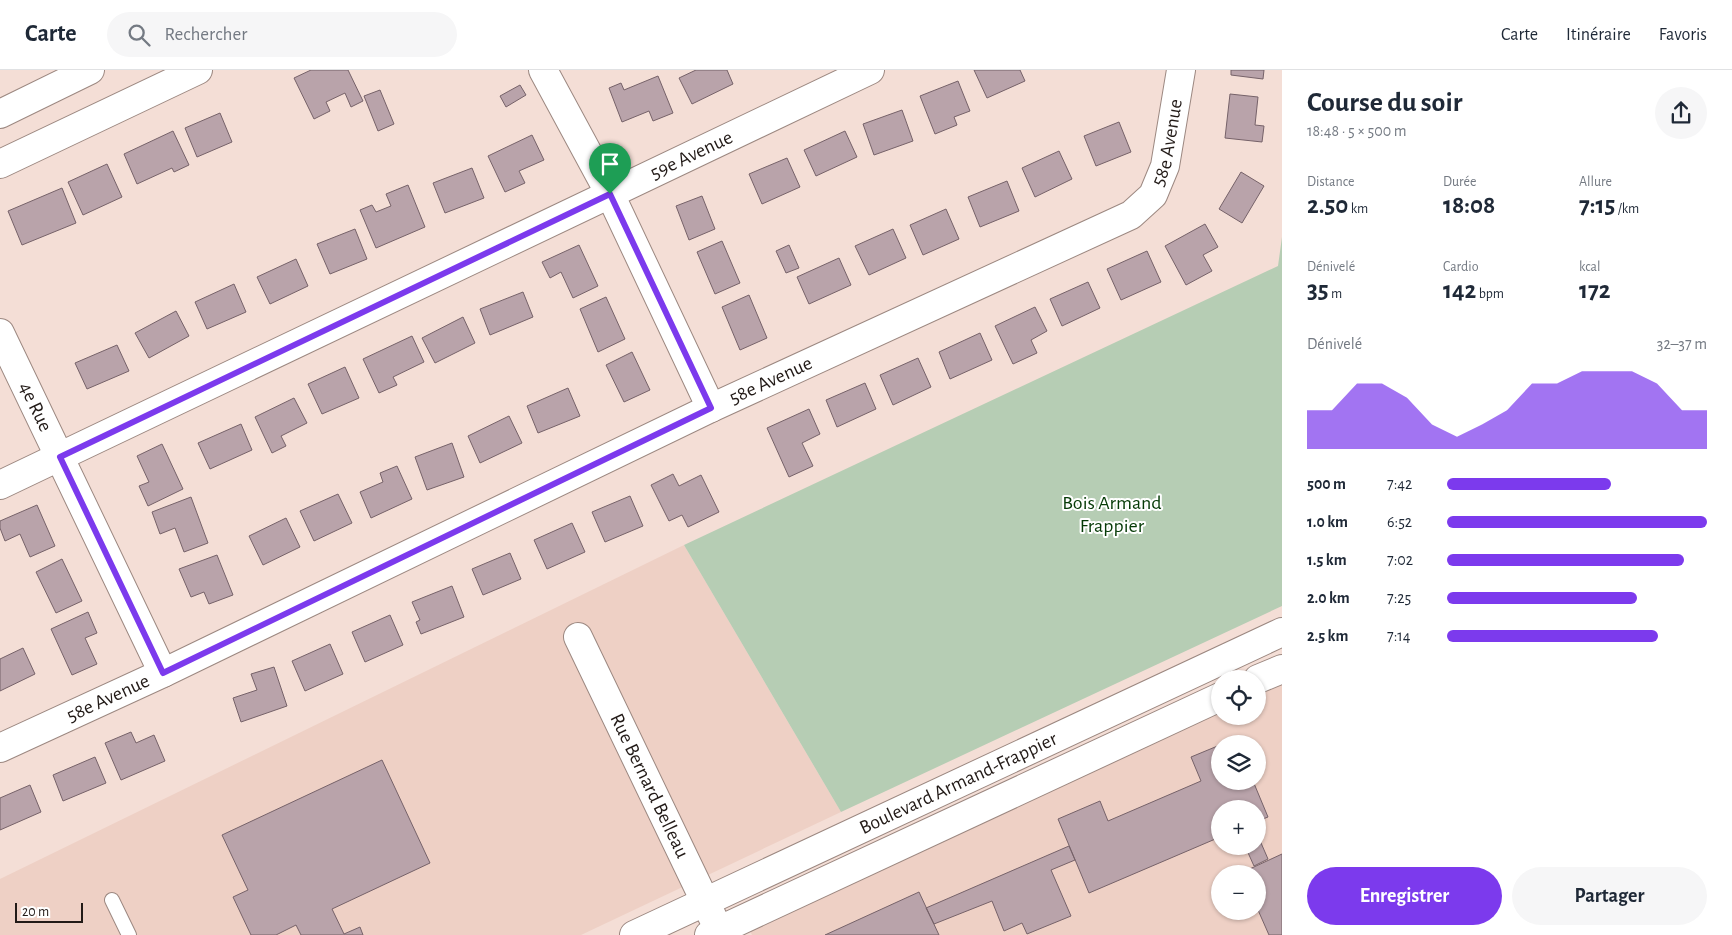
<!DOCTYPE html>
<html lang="fr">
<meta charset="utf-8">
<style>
:root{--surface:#fff;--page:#f6f6f7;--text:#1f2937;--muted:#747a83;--line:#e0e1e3;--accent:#7c3aed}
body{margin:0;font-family:"Alegreya Sans",sans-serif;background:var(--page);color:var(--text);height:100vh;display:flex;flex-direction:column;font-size:19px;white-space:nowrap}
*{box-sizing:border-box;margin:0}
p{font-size:16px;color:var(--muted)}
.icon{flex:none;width:28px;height:28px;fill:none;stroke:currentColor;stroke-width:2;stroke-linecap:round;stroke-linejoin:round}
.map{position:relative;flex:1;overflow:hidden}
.panel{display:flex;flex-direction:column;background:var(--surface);width:450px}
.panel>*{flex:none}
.tools{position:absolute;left:1211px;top:600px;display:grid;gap:10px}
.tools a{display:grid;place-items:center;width:55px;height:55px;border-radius:50%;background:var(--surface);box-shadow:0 1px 4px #0004;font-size:25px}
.scale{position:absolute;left:15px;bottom:12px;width:68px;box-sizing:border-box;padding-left:5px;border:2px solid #221a17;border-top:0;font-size:14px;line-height:18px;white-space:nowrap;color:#221a17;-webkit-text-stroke:4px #fff;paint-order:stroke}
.pin{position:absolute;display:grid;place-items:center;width:42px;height:42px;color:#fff;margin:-51px -21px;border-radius:50% 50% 50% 0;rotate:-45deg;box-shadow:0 0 5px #0007}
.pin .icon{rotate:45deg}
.round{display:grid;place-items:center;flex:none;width:52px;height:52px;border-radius:26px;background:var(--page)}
.headline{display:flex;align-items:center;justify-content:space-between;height:85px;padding:0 25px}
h1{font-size:28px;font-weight:700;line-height:38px}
.figures{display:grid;grid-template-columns:repeat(3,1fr);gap:8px;height:85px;padding:5px 25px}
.figures div{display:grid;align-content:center}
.figures b{font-size:25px;font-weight:700}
.figures small{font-size:14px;font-weight:400}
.figures p{font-size:14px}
.chart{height:140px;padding:10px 25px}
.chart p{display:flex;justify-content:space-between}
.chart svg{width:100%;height:90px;margin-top:5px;fill:var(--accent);opacity:.7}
.primary-button{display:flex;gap:10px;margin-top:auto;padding:10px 25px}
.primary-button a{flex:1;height:58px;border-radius:30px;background:var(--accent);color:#fff;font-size:20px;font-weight:700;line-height:58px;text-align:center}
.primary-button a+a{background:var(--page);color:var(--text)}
ul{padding:0 25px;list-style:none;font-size:16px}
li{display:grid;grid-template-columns:80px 60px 1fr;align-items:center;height:38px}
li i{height:12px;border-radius:6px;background:var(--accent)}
header{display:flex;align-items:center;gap:30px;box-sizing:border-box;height:70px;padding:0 25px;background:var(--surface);border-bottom:1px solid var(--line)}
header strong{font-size:24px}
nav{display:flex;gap:28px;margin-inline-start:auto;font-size:18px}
.search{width:350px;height:45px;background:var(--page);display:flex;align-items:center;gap:12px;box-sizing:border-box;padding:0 18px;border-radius:28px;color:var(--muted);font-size:19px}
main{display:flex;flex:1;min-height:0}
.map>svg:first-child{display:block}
.built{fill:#eed0c5;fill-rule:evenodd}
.green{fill:#b6cdb4}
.building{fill:#b9a3aa;stroke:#766269}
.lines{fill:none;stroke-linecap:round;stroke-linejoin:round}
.service-casing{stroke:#9c8881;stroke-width:16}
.minor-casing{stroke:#9c8881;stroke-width:30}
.service{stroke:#fff;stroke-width:14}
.minor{stroke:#fff;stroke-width:28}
.route-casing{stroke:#fff;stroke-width:10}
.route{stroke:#7c3aed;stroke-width:6}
.labels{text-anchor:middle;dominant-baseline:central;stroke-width:4;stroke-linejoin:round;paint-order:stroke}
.street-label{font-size:20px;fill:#221a17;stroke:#fff}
.park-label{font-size:20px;fill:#053a06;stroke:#fff}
</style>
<header>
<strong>Carte</strong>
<div class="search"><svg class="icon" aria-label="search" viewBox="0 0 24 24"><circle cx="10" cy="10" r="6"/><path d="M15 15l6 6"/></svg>Rechercher</div>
<nav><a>Carte</a><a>Itinéraire</a><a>Favoris</a></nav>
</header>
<main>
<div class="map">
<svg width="1282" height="865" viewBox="0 0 1282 865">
<rect width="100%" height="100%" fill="#f4ded6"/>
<path class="built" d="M 684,475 L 841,742 L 581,865 L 0,865 L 0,809 Z
M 1282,612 L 1282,865 L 752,865 L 749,859 L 1220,639 L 1220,646 L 1258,646 L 1258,622 ZM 1220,674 L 1258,674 L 1258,711 L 1220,711 ZM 1220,739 L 1258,739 L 1258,776 L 1220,776 ZM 1220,804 L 1258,804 L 1258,841 L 1220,841 Z"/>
<path class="green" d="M 1282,167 L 1282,536 L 841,742 L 684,475 L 1278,196 Z"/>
<path class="building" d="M 311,0 L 348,0 L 363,31 L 351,37 L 345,23 L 326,32 L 330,41 L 314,49 L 294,8 Z
M 696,0 L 727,0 L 733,14 L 692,34 L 679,8 Z
M 974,0 L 1020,0 L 1025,11 L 987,28 Z
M 1231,0 L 1264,0 L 1263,9 L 1231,5 Z
M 658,6 L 673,43 L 653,51 L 649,41 L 622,52 L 609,18 L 621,13 L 624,20 Z
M 958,11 L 970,41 L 954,47 L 957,55 L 935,64 L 920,26 Z
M 520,15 L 526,25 L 506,37 L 500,26 Z
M 380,20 L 394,54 L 378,61 L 364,26 Z
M 1230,24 L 1258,27 L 1255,55 L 1264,56 L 1262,72 L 1225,68 Z
M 902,40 L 913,71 L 874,85 L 863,54 Z
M 220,43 L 232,72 L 197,87 L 185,58 Z
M 1119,52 L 1131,82 L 1096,96 L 1084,66 Z
M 173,61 L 189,95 L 174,102 L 172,98 L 137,114 L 124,84 Z
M 845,61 L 857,87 L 816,106 L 804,80 Z
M 532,65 L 544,90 L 519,101 L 525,113 L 505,122 L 488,86 Z
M 1059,81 L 1072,109 L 1035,127 L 1022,98 Z
M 787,88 L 800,117 L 762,134 L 749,104 Z
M 107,94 L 122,127 L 83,145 L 68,112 Z
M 472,98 L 484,128 L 445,143 L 433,113 Z
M 1241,102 L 1264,116 L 1242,153 L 1219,139 Z
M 1007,111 L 1019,141 L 980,157 L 968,127 Z
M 408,115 L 425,157 L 376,178 L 360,140 L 372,135 L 376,142 L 391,136 L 386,124 Z
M 62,118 L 76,153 L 22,175 L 8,141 Z
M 702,126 L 715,159 L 689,170 L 676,136 Z
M 946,139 L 959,169 L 923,185 L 910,155 Z
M 1205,154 L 1218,177 L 1203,185 L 1212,201 L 1186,215 L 1165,176 Z
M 355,159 L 367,189 L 330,204 L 317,174 Z
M 893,159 L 906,188 L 869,205 L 855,176 Z
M 722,171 L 740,213 L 715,224 L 697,182 Z
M 579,175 L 598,216 L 573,228 L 561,202 L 550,208 L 542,192 Z
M 789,175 L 799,198 L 786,203 L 776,181 Z
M 1147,181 L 1161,212 L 1121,230 L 1107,199 Z
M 839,188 L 851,215 L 809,234 L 797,207 Z
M 296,189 L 308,216 L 270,234 L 257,207 Z
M 1088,212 L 1100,238 L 1062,256 L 1050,229 Z
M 234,214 L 246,242 L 207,259 L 195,232 Z
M 523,222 L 533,247 L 490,265 L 480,239 Z
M 749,225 L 767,268 L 740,280 L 722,237 Z
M 606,227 L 625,269 L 598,282 L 580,239 Z
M 1035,237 L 1047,261 L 1031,270 L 1037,283 L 1013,294 L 995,256 Z
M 176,241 L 189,266 L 149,288 L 135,263 Z
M 463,247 L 475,273 L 435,293 L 422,268 Z
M 980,263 L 992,290 L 950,309 L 939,282 Z
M 412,266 L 424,292 L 393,307 L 397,315 L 379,323 L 363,289 Z
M 117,275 L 129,301 L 87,319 L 75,293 Z
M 632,282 L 650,320 L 624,332 L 606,295 Z
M 918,288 L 931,317 L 893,335 L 880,305 Z
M 345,297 L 359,328 L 322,344 L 308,314 Z
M 865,313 L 876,339 L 837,357 L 826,330 Z
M 568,318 L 580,346 L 538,363 L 527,336 Z
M 294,328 L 307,353 L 281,366 L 286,376 L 272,383 L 255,347 Z
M 809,339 L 820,364 L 802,373 L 813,396 L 789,407 L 767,358 Z
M 509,346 L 522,373 L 480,393 L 468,366 Z
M 241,354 L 252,380 L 210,399 L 198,373 Z
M 452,373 L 464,407 L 427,420 L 415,387 Z
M 162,374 L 183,419 L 148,436 L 139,416 L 149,412 L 137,386 Z
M 397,396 L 412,429 L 371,448 L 360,422 L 383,412 L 380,403 Z
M 673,404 L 679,416 L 701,405 L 719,442 L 688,457 L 682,445 L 669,451 L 651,415 Z
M 338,424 L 352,453 L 314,471 L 300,441 Z
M 630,426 L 643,456 L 605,472 L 592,442 Z
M 191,427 L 208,473 L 184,482 L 175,458 L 160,464 L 152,442 Z
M 37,435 L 55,476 L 30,487 L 20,464 L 5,471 L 0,458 L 0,451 Z
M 286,448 L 300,477 L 263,495 L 249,466 Z
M 572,453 L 585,482 L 547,499 L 534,470 Z
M 510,483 L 521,509 L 483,525 L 472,499 Z
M 217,485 L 233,525 L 209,534 L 204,522 L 191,527 L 179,499 Z
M 62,489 L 82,531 L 56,543 L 36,502 Z
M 452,516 L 464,547 L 421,564 L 416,552 L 420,550 L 412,532 Z
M 88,542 L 97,563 L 85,568 L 97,594 L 72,605 L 51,559 Z
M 390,545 L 403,575 L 365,592 L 352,562 Z
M 330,574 L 343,604 L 305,621 L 292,591 Z
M 23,578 L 35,604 L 0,621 L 0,589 Z
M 274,597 L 287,636 L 241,652 L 233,628 L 257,620 L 251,604 Z
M 131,662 L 136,673 L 154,665 L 165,691 L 121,710 L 105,673 Z
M 1220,675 L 1220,711 L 1253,711 L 1268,747 L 1258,751 L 1258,739 L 1220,739 L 1220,767 L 1089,823 L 1058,749 L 1100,731 L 1108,751 L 1201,711 L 1191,687 Z
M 95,687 L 106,713 L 63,731 L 53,705 Z
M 382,690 L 430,793 L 332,839 L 344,864 L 360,857 L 363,865 L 301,865 L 296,855 L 276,865 L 251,865 L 233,827 L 248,820 L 222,765 Z
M 30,715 L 41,742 L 0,760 L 0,728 Z
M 1258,766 L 1268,789 L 1254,796 L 1245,776 L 1258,776 Z
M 1069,776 L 1075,790 L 1051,800 L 1071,846 L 1027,864 L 1022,853 L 1004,861 L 992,831 L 934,854 L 926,838 Z
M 1282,784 L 1282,865 L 1269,865 L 1258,840 L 1258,804 L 1241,803 Z
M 919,822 L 939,865 L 825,865 Z"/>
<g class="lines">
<defs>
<path id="service" d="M 112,830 L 129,865"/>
<g id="minor">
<path d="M 543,0 L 610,124 L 711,338"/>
<path d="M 0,44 L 90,0"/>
<path d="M 0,94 L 198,0"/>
<path id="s1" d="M 0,263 L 163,603"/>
<path id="s2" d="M 0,415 L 870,0"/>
<path id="s3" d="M 578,567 L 713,848"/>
<path d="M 1258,609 L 1282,599"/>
<path id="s4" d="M 0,678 L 163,603 L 711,338 L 1131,145 L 1153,125 L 1165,96 L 1181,0"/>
<path id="s5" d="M 634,865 L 1282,562"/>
<path d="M 709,865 L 1220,627"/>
</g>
</defs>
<use href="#service" class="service-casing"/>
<use href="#minor" class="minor-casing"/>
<use href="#service" class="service"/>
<use href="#minor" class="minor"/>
</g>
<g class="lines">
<defs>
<path id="route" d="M 610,124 L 711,338 L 163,603 L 60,387 Z"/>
</defs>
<use href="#route" class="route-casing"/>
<use href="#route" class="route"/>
</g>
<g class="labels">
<g class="street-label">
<text stroke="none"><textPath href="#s4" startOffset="1335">58e Avenue</textPath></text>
<text stroke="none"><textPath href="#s2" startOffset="766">59e Avenue</textPath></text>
<text stroke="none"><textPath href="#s4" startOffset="854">58e Avenue</textPath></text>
<text stroke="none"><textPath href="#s1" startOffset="82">4e Rue</textPath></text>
<text stroke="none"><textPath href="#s4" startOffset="119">58e Avenue</textPath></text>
<text stroke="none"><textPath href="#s5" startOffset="358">Boulevard Armand-Frappier</textPath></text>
<text stroke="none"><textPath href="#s3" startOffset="165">Rue Bernard Belleau</textPath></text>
</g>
<g class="park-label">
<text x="1112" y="433">Bois Armand<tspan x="1112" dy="23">Frappier</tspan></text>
</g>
</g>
</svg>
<div class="tools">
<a><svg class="icon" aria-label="locate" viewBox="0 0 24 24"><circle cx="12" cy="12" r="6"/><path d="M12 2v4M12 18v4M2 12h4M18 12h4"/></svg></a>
<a><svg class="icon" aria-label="layers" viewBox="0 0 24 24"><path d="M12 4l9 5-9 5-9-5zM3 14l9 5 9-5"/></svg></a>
<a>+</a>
<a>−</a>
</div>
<div class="scale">20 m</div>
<div class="pin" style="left:610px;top:124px;background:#1e9e55"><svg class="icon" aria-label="arrive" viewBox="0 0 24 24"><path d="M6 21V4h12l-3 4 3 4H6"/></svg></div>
</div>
<section class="panel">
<div class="headline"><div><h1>Course du soir</h1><p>18:48 · 5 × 500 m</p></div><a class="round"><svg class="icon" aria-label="share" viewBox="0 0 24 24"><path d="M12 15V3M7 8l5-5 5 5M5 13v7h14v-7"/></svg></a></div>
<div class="figures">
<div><p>Distance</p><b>2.50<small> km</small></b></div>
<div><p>Durée</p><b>18:08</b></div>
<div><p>Allure</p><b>7:15<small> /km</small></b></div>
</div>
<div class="figures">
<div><p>Dénivelé</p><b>35<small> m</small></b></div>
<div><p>Cardio</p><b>142<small> bpm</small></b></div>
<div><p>kcal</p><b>172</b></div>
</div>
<div class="chart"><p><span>Dénivelé</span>32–37 m</p>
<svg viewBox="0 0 160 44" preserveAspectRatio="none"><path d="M0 44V25L10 25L20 12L30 12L40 19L50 32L60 38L70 32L80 25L90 12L100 12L110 6L120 6L130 6L140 12L150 25L160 25V44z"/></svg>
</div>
<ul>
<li><b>500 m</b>7:42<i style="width:63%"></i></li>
<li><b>1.0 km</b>6:52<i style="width:100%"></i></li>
<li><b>1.5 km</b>7:02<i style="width:91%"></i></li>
<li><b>2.0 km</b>7:25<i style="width:73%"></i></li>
<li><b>2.5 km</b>7:14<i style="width:81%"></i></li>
</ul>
<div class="primary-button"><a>Enregistrer</a><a>Partager</a></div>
</section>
</main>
